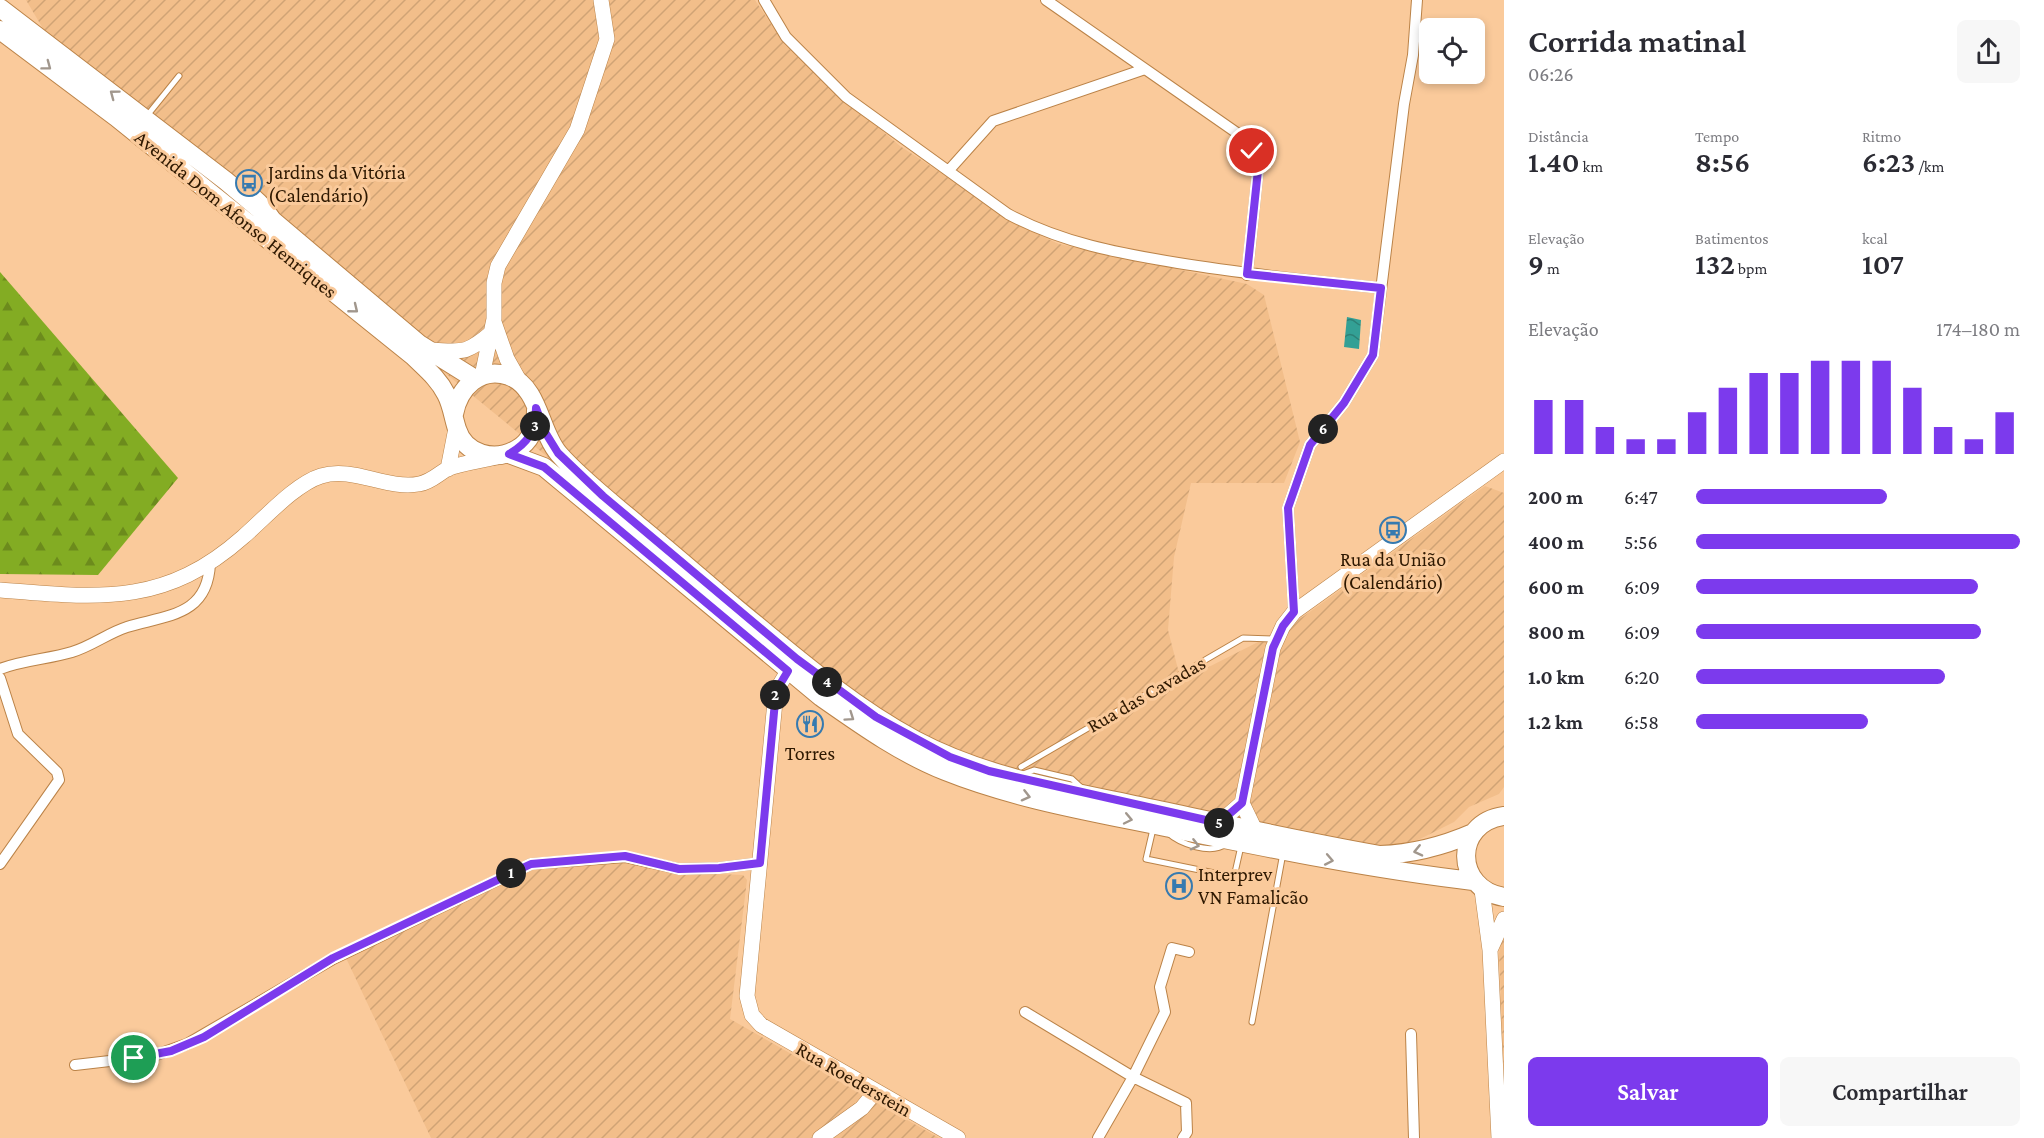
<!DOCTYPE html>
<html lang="pt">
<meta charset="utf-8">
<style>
:root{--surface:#fff;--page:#f7f7f7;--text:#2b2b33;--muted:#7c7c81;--accent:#7c3aed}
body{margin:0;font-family:"Crimson Pro",serif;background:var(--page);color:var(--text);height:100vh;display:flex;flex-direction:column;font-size:22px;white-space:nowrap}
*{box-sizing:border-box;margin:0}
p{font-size:20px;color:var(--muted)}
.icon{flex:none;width:33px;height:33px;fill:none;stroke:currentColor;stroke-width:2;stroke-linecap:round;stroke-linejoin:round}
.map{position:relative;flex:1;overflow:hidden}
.sheet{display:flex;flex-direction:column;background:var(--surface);width:540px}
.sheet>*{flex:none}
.tools{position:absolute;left:1419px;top:18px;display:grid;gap:12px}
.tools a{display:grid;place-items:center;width:66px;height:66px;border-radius:9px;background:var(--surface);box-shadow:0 3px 9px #0003;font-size:30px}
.pin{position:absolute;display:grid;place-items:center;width:51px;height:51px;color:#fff;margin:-26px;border:3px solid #fff;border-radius:50%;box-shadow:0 2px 6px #0007}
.km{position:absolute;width:30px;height:30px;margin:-15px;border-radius:50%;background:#222;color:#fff;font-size:16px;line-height:30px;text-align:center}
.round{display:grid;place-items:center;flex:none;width:63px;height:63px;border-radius:9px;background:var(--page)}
.headline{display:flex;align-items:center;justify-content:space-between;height:102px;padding:0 24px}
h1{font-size:33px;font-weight:600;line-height:45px}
.metrics{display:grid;grid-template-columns:repeat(3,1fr);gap:9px;height:102px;padding:6px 24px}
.metrics div{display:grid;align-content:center}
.metrics b{font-size:30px;font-weight:600}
.metrics small{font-size:16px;font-weight:400}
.metrics p{font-size:16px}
.chart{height:168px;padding:12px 24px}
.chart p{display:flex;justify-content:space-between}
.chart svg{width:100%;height:108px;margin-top:6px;stroke:var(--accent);stroke-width:6}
.cta{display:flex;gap:12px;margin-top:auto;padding:12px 24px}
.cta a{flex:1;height:69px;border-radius:9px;background:var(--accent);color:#fff;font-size:24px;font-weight:600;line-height:69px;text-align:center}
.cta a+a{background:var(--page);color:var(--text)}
ul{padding:0 24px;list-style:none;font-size:20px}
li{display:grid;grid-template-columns:96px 72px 1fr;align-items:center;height:45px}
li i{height:15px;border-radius:8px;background:var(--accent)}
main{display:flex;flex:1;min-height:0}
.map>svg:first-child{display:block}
.industrial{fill:url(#industrial-furrows)}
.forest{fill:url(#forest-firs)}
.water{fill:url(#water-waves)}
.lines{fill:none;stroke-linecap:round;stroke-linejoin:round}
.lane-casing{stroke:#bb8348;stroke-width:7}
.street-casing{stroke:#bb8348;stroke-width:12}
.secondary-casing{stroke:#bb8348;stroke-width:16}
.primary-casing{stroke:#bb8348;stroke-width:20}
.lane{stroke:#fff;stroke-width:5}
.street{stroke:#fff;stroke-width:10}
.secondary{stroke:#fff;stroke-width:15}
.primary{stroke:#fff;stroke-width:18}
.oneway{stroke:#a1978d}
.route-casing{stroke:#fff;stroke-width:12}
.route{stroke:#7c3aed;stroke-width:8}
.labels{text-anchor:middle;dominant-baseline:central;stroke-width:6;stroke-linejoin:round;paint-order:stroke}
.poi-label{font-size:20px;fill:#2e1801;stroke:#faca9b;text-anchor:start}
.street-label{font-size:20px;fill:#2e1801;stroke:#faca9b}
</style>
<main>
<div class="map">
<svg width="1504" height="1138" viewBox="0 0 1504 1138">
<defs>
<pattern id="industrial-furrows" width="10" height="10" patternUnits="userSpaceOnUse" patternTransform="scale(1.5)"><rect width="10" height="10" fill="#f2be8a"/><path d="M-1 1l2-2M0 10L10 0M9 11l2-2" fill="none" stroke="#d0a375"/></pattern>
<pattern id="forest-firs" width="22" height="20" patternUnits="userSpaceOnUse" patternTransform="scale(1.5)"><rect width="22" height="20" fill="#83ac23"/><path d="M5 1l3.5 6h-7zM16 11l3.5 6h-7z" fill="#6c8b1c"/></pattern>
<pattern id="water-waves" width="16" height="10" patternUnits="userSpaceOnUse" patternTransform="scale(1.5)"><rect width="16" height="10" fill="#33a095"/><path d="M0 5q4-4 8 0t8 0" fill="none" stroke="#2c8177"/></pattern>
</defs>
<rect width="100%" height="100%" fill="#faca9b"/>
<path class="industrial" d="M 26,0 L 755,0 L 785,45 L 834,90 L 900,146 L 1028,230 L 1059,244 L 1247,284 L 1264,295 L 1300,442 L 1284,483 L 1191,483 L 1174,557 L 1168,630 L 1181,681 L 1262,640 L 1304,616 L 1485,486 L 1504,493 L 1504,787 L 1499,794 L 1469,807 L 1454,822 L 1418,840 L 1375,849 L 1014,786 L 883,731 L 330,279 L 45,32 Z
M 626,862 L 667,872 L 743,875 L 747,880 L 730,1019 L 939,1138 L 431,1138 L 346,958 L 528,869 Z
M 1504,927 L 1504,1077 L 1499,953 Z"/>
<path class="forest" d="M 0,272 L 178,478 L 98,575 L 0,574 Z"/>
<path class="water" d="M 1347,317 L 1361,320 L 1359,349 L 1344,347 Z"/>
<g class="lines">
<defs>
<path id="lane" d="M 146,117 L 179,76
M 235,181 C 251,184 267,200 276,214
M 1021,767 L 1243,638 L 1275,639
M 1020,775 L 1034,770 L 1072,779 L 1085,791
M 1153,829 L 1146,859 L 1234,877 L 1241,846
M 1168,833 C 1180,844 1211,855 1226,844
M 1252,1022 L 1283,853"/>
<path id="street" d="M 764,0 L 786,37 L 846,97 L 1008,214 C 1062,243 1118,253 1178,263 C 1245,274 1313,281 1381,288
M 1046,0 L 1237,133 L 1252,151 L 1258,170 L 1247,275
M 950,169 L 993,121 L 1145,69
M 1294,612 L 1288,508 L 1310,445 L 1344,403 L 1373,355 L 1404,104 L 1413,55 L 1417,0
M 0,669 C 23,660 49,659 72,652 C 92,646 108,633 127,627 C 167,615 208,616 210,563
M 0,678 L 18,734 L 57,772 L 59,780 L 0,864
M 1025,1012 L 1133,1077 L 1186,1103 L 1187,1132 L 1183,1138
M 1411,1034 L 1414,1138
M 75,1065 L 153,1056 L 187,1044 L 333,959 L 531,864 L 625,857 L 679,869 L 719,868 L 760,863
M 1098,1138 L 1133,1077 L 1165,1012 L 1160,987 L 1172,948 L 1189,952"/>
<path id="secondary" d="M 494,322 L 507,359 L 520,382
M 428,350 C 461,351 464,356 491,333
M 482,376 L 494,319 L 494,283 L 498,266 L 577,130 L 607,39 L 601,0
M 448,469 L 456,428
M 0,590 C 98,598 164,607 243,537 C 264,519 295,484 321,476 C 353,466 387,490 419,484 C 431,482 438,474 447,469 C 461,463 481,461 496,457
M 788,671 L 776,691 L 747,996 L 752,1015 L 761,1025 L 958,1138
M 1242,803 L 1255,830
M 1219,823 L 1242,803 L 1273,648 L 1283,626 L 1294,612 L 1504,461
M 1482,890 L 1490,950 L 1499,1138
M 1490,950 L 1504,919
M 820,1138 L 862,1108 L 875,1092"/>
<path id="primary" d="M 0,8 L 226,181 L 419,344 L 475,379
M 0,30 L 116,117 L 413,356 C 425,368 438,378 446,394 C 452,405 453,417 457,429 C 465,455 495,462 517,449 C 532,441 536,426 536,410
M 454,414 C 459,388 480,366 509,376 C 540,388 539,431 559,454 C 582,480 611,502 638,525 C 671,552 703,580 736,608 C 793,655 850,705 915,740 C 984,777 1064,790 1140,806 C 1220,823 1300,841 1380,855 C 1413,854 1443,846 1473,833
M 509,454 L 544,467 L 821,697 C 861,725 900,753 945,771 C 1015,799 1092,812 1165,827 C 1268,848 1369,869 1473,881
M 1504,816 C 1453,823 1454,889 1504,897"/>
</defs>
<use href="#lane" class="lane-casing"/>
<use href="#street" class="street-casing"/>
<use href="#secondary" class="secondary-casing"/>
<use href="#primary" class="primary-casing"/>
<use href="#lane" class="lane"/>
<use href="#street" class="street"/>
<use href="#secondary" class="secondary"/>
<use href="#primary" class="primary"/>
</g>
<defs><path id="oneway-chevron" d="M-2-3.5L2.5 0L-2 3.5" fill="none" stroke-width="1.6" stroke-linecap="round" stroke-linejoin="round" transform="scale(1.5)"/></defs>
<g class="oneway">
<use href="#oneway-chevron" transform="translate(47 66) rotate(37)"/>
<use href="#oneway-chevron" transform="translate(114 94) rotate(-143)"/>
<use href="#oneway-chevron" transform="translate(354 309) rotate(39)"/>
<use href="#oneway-chevron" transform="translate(850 717) rotate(35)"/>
<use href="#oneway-chevron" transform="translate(1026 796) rotate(14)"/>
<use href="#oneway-chevron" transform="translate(1128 819) rotate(12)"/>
<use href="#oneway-chevron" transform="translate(1195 845) rotate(14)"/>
<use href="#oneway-chevron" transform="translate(1418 851) rotate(167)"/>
<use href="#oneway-chevron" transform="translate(1329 860) rotate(11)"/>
</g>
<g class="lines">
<defs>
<path id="route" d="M 134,1058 L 171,1051 L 204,1037 L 333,958 L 531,864 L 625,856 L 679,869 L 719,868 L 760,863 L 776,691 L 788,671 L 544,467 L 509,454 C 528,443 536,431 536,408 L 545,432 L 558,453 L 603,496 L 797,659 L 876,717 L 950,757 L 989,771 L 1219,823 L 1242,803 L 1273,648 L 1283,626 L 1294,612 L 1288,508 L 1310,445 L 1344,403 L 1373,355 L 1381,288 L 1247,274 L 1258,170 L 1252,151"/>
</defs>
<use href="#route" class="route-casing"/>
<use href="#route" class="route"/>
</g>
<defs>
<symbol id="bus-ring" viewBox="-11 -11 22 22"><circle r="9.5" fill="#faca9b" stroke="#367ab0" stroke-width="1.5"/><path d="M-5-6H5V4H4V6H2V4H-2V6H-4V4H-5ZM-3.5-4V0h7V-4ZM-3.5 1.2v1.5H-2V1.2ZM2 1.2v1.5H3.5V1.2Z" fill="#367ab0"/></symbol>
<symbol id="restaurant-ring" viewBox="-11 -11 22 22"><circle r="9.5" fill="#faca9b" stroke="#367ab0" stroke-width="1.5"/><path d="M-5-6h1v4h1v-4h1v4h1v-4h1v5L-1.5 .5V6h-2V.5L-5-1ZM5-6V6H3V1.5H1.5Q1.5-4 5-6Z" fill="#367ab0"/></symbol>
<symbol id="hospital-ring" viewBox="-11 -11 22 22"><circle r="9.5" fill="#faca9b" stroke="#367ab0" stroke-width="1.5"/><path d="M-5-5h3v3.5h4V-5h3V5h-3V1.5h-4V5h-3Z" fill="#367ab0"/></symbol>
</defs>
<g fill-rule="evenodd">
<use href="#bus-ring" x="234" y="168" width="30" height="30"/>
<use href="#bus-ring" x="1378" y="515" width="30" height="30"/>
<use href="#restaurant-ring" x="795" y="709" width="30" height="30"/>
<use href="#hospital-ring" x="1164" y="871" width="30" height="30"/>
</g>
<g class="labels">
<g class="poi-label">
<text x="268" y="172">Jardins da Vitória<tspan x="268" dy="23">(Calendário)</tspan></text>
<text x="1393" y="559" text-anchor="middle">Rua da União<tspan x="1393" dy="23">(Calendário)</tspan></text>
<text x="810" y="753" text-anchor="middle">Torres</text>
<text x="1198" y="874">Interprev<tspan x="1198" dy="23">VN Famalicão</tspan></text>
</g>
<g class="street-label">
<text transform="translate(236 214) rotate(39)">Avenida Dom Afonso Henriques</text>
<text transform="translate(1146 694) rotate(-30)">Rua das Cavadas</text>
<text transform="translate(854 1079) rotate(30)">Rua Roederstein</text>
</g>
</g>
</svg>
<div class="tools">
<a><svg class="icon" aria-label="locate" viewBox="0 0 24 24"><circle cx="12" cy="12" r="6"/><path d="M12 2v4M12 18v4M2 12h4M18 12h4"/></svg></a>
</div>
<div class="pin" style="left:134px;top:1058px;background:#1e9e55"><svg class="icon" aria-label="arrive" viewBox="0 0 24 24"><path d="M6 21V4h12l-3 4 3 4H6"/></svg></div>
<div class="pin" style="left:1252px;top:151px;background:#d93025"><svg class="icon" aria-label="check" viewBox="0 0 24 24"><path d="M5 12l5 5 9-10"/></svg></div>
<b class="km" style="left:511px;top:873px">1</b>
<b class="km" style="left:775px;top:695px">2</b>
<b class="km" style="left:535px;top:426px">3</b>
<b class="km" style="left:827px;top:682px">4</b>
<b class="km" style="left:1219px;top:823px">5</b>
<b class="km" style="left:1323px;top:429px">6</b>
</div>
<section class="sheet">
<div class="headline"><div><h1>Corrida matinal</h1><p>06:26</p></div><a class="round"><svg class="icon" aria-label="share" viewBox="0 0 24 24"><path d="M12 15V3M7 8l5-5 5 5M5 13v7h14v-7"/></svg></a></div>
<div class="metrics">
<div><p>Distância</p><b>1.40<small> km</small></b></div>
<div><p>Tempo</p><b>8:56</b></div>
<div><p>Ritmo</p><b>6:23<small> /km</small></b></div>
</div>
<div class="metrics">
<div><p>Elevação</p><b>9<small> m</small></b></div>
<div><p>Batimentos</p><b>132<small> bpm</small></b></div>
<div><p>kcal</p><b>107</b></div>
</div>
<div class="chart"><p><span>Elevação</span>174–180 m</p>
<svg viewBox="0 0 160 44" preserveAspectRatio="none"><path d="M5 44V22M15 44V22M25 44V33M35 44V38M45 44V38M55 44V27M65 44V17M75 44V11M85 44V11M95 44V6M105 44V6M115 44V6M125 44V17M135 44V33M145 44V38M155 44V27"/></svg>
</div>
<ul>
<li><b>200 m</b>6:47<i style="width:59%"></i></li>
<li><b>400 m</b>5:56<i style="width:100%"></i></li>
<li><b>600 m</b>6:09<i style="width:87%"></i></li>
<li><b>800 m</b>6:09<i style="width:88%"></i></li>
<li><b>1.0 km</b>6:20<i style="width:77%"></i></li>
<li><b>1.2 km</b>6:58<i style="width:53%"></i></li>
</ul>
<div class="cta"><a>Salvar</a><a>Compartilhar</a></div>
</section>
</main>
